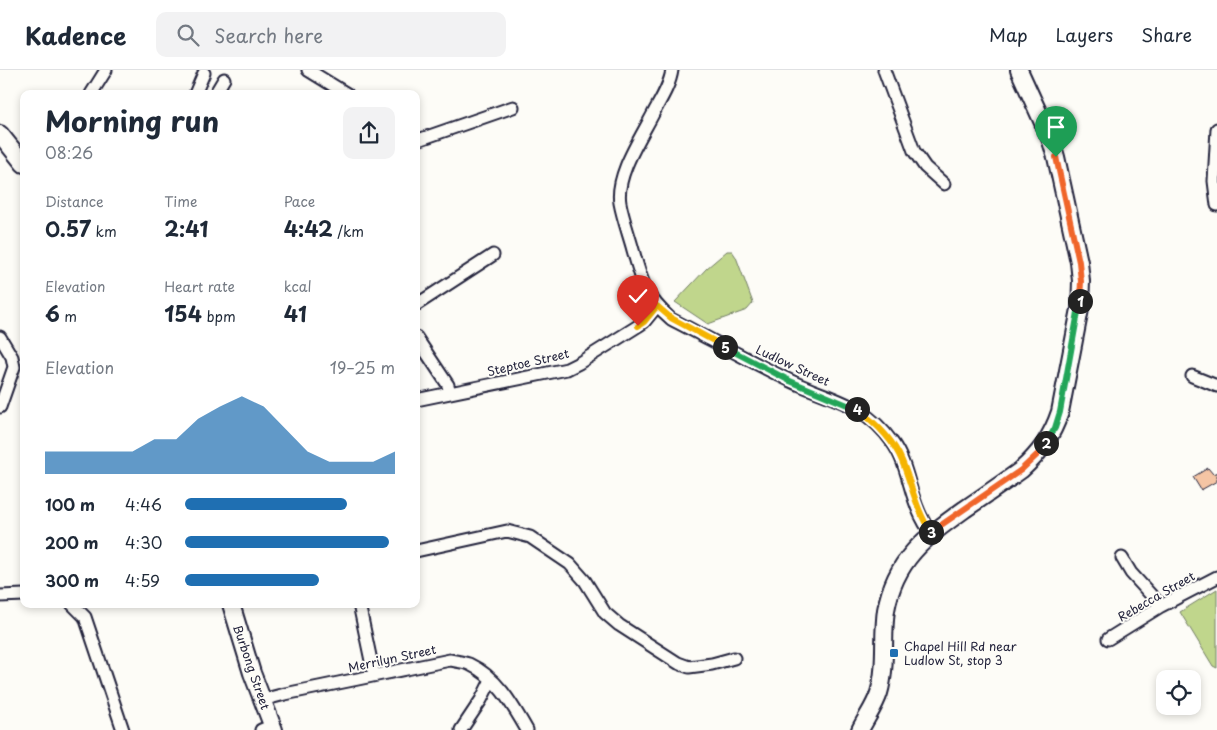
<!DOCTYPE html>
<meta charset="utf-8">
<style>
:root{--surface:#fff;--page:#f2f2f3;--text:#1f2937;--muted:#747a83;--line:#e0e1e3;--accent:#1f6fb2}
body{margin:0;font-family:"Playpen Sans",sans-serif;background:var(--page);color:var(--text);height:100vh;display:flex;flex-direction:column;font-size:19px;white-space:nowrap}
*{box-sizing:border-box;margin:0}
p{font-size:16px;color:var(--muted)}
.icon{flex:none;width:28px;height:28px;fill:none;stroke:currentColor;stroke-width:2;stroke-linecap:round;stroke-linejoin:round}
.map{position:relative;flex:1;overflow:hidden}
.drawer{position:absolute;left:20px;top:20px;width:400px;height:518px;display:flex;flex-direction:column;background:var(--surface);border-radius:10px;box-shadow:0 2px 8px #0003}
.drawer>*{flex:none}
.controls{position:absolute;left:1156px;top:600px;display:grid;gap:10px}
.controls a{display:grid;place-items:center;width:45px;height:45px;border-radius:10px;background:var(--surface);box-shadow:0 2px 8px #0003;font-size:25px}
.pin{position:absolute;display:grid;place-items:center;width:42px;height:42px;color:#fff;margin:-51px -21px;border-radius:50% 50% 50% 0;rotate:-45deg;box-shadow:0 0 5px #0007}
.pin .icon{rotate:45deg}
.km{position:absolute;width:25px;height:25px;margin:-12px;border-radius:50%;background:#222;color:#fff;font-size:14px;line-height:25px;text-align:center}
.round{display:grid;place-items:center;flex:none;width:52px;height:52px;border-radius:10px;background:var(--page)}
.overview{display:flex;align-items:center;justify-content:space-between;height:85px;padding:0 25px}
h1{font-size:28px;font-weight:700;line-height:38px}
.figures{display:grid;grid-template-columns:repeat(3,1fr);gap:8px;height:85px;padding:5px 25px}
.figures div{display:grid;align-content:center}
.figures b{font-size:21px;font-weight:700}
.figures small{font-size:14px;font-weight:400}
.figures p{font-size:14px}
.chart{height:140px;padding:10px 25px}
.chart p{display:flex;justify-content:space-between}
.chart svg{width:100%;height:90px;margin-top:5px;fill:var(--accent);opacity:.7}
ul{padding:0 25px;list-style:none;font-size:16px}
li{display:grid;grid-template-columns:80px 60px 1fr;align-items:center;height:38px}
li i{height:12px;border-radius:6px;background:var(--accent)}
header{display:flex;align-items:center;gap:30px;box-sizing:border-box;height:70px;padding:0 25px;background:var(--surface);border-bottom:1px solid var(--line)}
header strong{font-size:24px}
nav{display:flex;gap:28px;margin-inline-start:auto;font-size:18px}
.search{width:350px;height:45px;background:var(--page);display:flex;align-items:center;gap:12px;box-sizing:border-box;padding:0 18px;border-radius:10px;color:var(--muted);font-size:19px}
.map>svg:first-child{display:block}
.park{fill:#c0d68c;stroke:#717c64}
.building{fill:#f5c5a4;stroke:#22223b}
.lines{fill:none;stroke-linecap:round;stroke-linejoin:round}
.street-casing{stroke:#22223b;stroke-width:15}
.secondary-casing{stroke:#22223b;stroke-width:20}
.street{stroke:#fdfcf7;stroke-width:11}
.secondary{stroke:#fdfcf7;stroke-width:16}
.split-1-casing{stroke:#fff;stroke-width:10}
.split-2-casing{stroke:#fff;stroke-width:10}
.split-3-casing{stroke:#fff;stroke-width:10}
.split-4-casing{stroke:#fff;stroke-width:10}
.split-5-casing{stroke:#fff;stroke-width:10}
.split-6-casing{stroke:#fff;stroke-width:10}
.split-1{stroke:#f0652b;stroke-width:6}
.split-2{stroke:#22a559;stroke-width:6}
.split-3{stroke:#f0652b;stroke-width:6}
.split-4{stroke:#f5b400;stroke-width:6}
.split-5{stroke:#22a559;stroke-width:6}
.split-6{stroke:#f5b400;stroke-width:6}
.poi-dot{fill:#1f6fb2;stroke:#fdfcf7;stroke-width:2}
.labels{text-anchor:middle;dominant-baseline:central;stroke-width:4;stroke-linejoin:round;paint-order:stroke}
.street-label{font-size:12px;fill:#22223b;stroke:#fdfcf7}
.poi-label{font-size:12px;fill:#22223b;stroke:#fdfcf7;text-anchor:start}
</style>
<header>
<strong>Kadence</strong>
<div class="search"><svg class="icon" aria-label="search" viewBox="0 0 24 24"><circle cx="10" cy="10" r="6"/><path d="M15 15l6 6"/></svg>Search here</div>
<nav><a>Map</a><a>Layers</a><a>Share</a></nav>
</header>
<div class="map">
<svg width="1217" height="660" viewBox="0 0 1217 660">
<rect width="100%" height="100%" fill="#fdfcf7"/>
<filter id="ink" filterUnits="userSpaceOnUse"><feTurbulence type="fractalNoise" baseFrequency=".02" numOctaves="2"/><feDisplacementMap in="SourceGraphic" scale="10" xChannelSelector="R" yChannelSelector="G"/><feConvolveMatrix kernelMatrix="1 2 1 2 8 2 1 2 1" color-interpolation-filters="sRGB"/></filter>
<g filter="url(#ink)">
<path class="park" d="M 727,181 L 732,181 L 736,187 L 753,233 L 747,240 L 708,254 L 675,232 L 707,198 Z
M 1217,519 L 1217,598 L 1213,596 L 1180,542 Z"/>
<path class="building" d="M 1208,398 L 1213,404 L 1217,402 L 1217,411 L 1201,420 L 1193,407 Z"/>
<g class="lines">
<defs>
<path id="street" d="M 308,0 L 347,24
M 672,0 C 670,15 661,29 654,42 C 642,66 615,105 620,133 C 623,149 629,165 633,180 C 642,212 645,226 671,249 C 710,269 749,291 789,310 C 830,330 864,332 892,372 C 909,395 909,426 923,450 C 925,455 929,459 931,463
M 884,0 L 914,81 L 925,97 L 944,114
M 91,24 L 106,0
M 195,24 L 204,3
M 215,24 L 224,9
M 1217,59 L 1214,111 L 1217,135
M 418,70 L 513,37
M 416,235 L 493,185
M 0,267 L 12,287 L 14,297 L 0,337
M 416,267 L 448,315 L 450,323
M 1192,306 L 1217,316
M 416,330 L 567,299 L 579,293 L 638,256 L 644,252 L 657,236
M 416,481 L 507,461 L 530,467 L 570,494 L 585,511 L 605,543 L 619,555 L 678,593 L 689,597 L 712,594 L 734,588
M 1122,488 L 1131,503 L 1161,536
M 0,526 L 24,525
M 72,534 L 85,547 L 123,660
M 359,534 L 374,605
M 1108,569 L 1161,536 L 1217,507
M 262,630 L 285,624 L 450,590 C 456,591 463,592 469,594 C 497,607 512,634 527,660
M 261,660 L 273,655
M 461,660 L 481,630 L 491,610"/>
<path id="secondary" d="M 0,64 L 24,94
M 231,534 L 252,603 L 274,660
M 860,660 C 866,648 875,636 879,623 C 887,596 882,567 886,540 C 895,489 926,467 965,439 C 984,426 1003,413 1021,400 C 1040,383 1052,366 1060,342 L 1080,239 L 1081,211 L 1079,192 L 1056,87 L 1050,68 L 1019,0"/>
</defs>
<use href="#street" class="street-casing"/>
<use href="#secondary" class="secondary-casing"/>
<use href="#street" class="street"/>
<use href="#secondary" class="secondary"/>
</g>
</g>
<g class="lines" filter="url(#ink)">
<defs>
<path id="split-1" d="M 1056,87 L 1079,192 L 1081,211 L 1080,231"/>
<path id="split-2" d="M 1046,373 L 1055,358 L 1060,342 L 1080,231"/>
<path id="split-3" d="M 931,462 L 1021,400 L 1039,383 L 1046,373"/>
<path id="split-4" d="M 857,339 C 876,353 893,369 902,391 C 912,415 916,440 931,462"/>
<path id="split-5" d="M 725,277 L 790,311 L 857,339"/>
<path id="split-6" d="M 638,256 L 644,252 L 657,236 L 671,248 L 725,277"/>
</defs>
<use href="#split-1" class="split-1-casing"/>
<use href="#split-2" class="split-2-casing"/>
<use href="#split-3" class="split-3-casing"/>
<use href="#split-4" class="split-4-casing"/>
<use href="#split-5" class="split-5-casing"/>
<use href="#split-6" class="split-6-casing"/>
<use href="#split-1" class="split-1"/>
<use href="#split-2" class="split-2"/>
<use href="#split-3" class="split-3"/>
<use href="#split-4" class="split-4"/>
<use href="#split-5" class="split-5"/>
<use href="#split-6" class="split-6"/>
</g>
<rect class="poi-dot" x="889" y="578" width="10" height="10" rx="2.5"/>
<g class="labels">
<g class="street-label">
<text transform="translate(528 292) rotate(-13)">Steptoe Street</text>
<text transform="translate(793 295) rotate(25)">Ludlow Street</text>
<text transform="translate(1156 526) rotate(-30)">Rebecca Street</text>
<text transform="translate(392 588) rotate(-12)">Merrilyn Street</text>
<text transform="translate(252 597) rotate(71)">Burbong Street</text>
</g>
<g class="poi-label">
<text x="904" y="576">Chapel Hill Rd near<tspan x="904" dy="14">Ludlow St, stop 3</tspan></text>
</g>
</g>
</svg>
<div class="controls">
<a><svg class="icon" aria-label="locate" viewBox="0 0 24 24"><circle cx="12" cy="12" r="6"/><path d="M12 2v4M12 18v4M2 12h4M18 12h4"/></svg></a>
</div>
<div class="pin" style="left:1056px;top:87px;background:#1e9e55"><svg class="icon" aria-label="arrive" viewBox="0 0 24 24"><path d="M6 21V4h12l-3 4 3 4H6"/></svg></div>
<div class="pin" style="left:638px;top:256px;background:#d93025"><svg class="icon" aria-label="check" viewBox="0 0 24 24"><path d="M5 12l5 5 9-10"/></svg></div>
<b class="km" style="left:1080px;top:231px">1</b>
<b class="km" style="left:1046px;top:373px">2</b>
<b class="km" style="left:931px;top:462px">3</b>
<b class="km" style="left:857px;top:339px">4</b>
<b class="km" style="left:725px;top:277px">5</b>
<section class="drawer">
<div class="overview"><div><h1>Morning run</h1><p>08:26</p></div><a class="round"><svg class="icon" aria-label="share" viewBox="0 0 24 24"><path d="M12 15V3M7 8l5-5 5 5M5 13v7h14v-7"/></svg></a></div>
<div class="figures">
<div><p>Distance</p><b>0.57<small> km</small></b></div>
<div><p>Time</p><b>2:41</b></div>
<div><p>Pace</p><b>4:42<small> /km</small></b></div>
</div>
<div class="figures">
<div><p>Elevation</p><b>6<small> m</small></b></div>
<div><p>Heart rate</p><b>154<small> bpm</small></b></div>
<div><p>kcal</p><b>41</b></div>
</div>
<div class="chart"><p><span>Elevation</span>19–25 m</p>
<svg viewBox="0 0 160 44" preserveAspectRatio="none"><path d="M0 44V33L10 33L20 33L30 33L40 33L50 27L60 27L70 17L80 11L90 6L100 11L110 22L120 33L130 38L140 38L150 38L160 33V44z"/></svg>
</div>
<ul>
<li><b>100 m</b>4:46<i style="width:77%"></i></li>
<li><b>200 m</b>4:30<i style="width:97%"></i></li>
<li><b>300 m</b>4:59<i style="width:64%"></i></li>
</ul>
</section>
</div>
